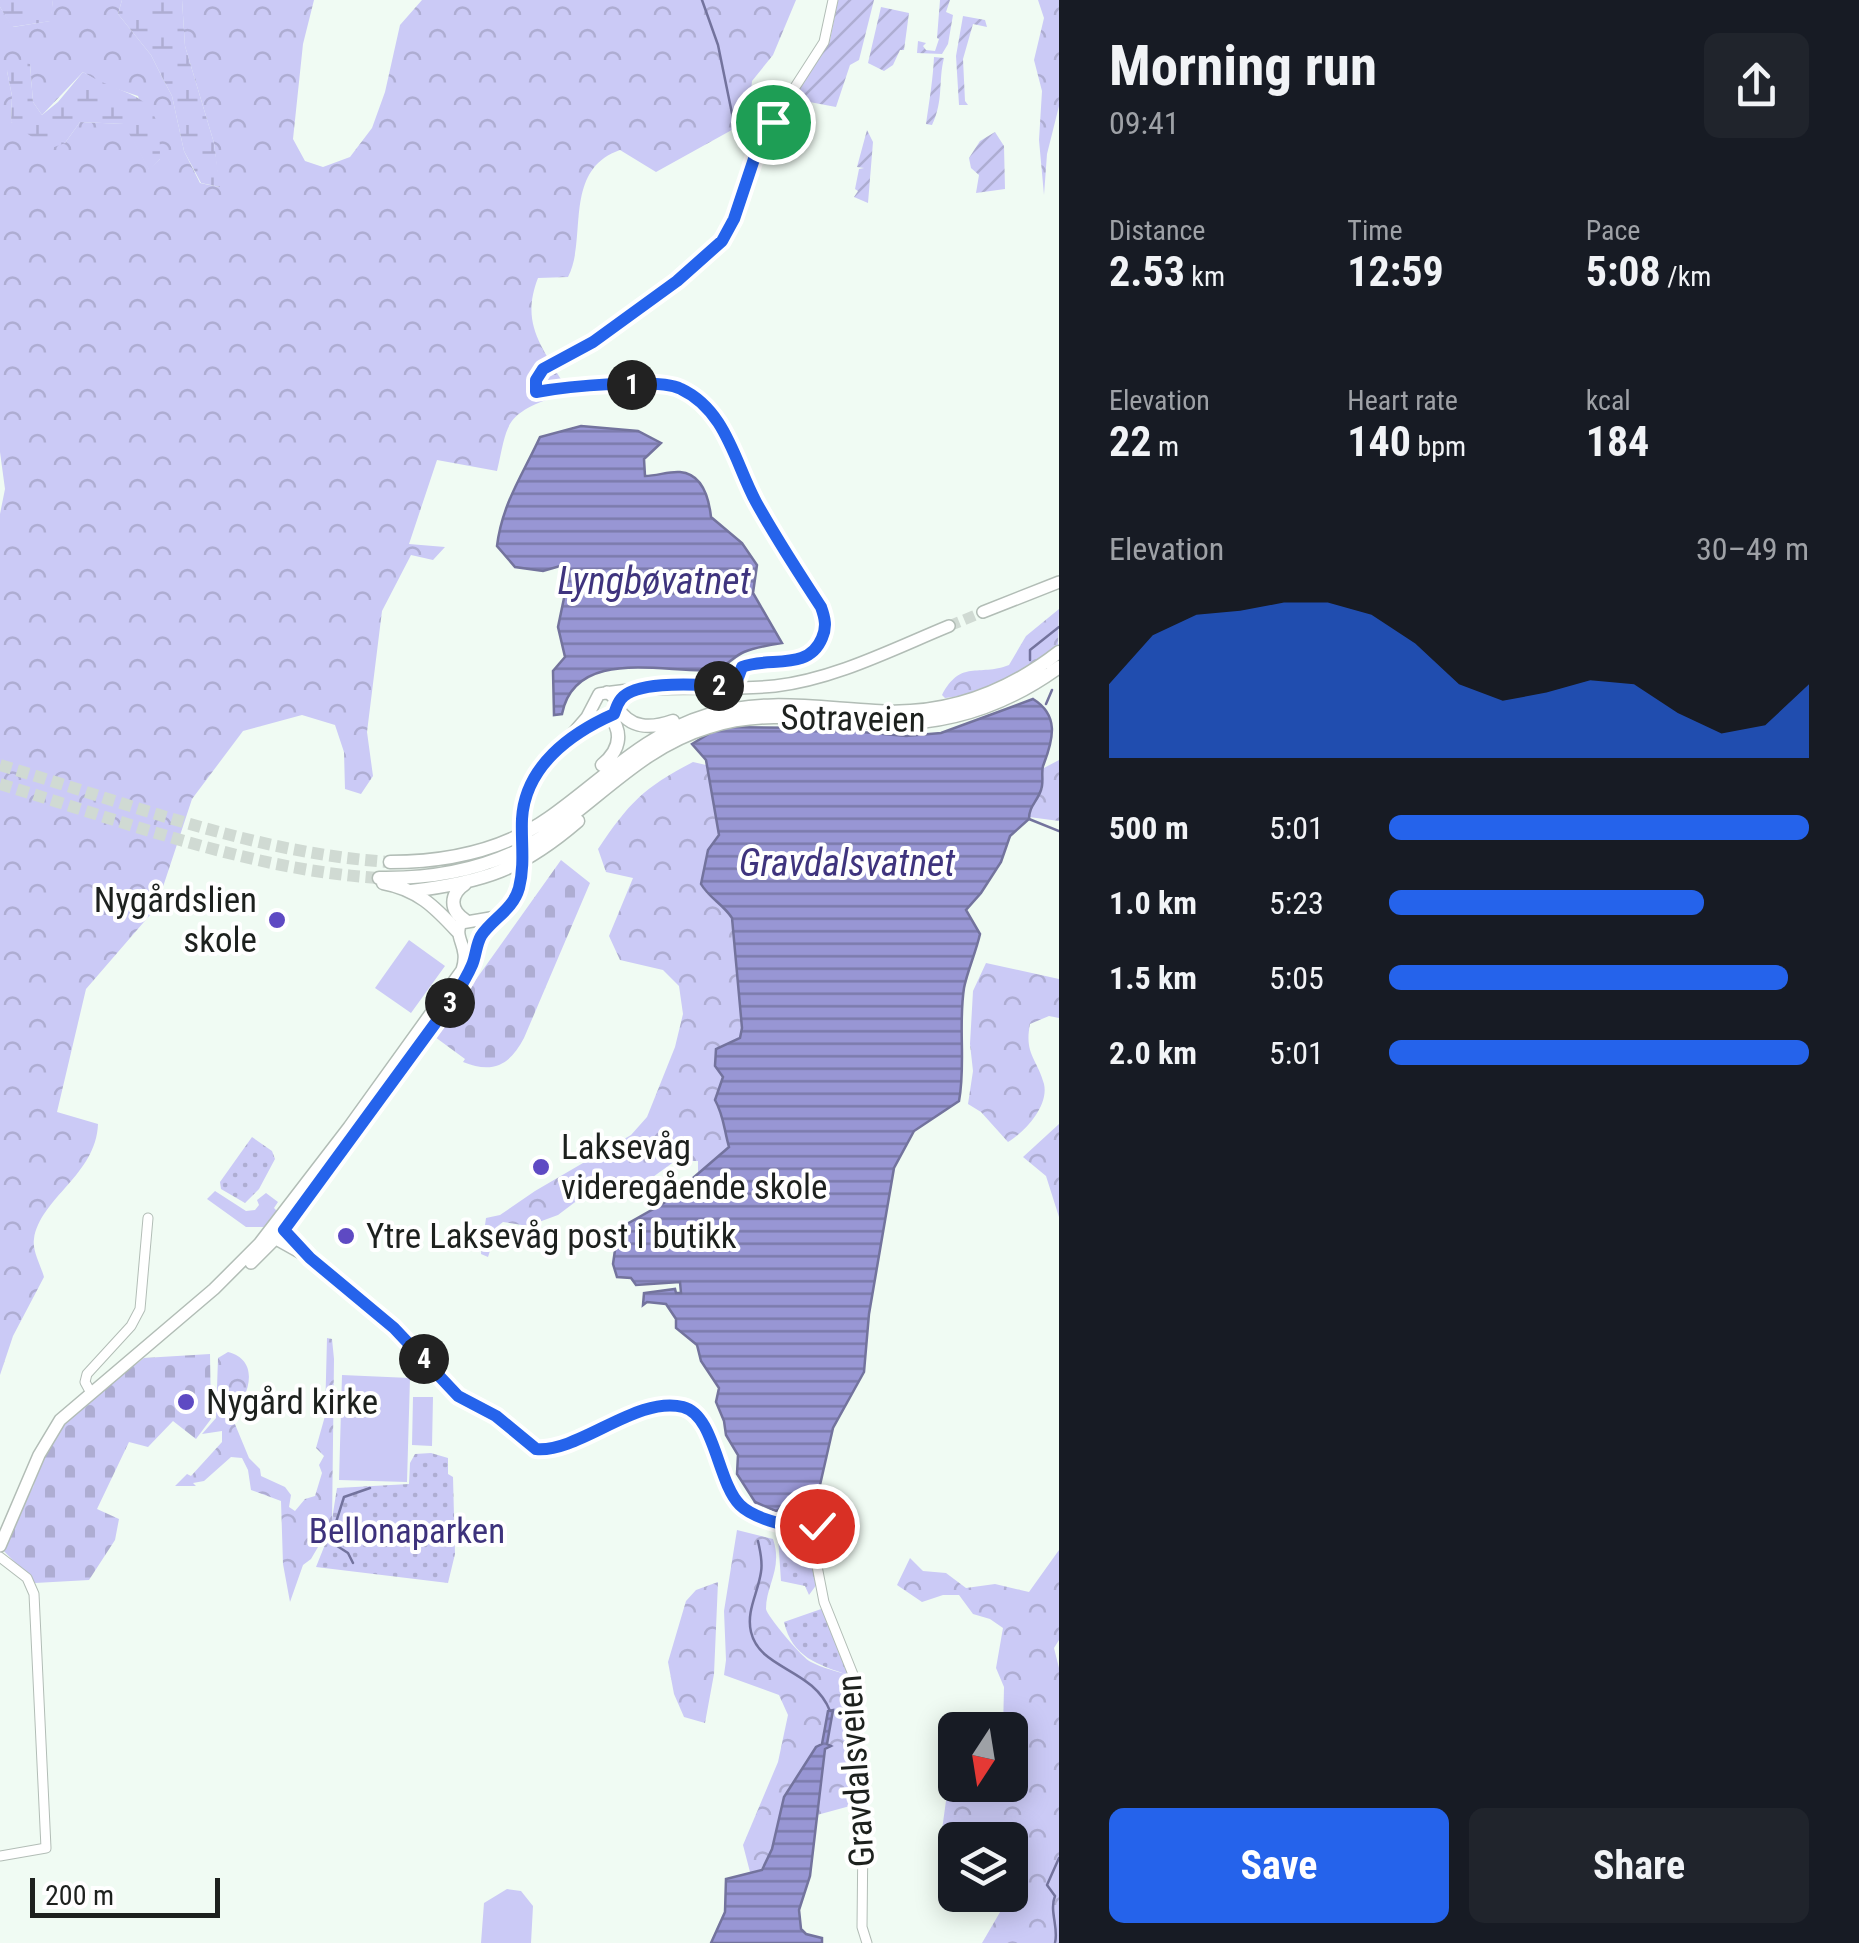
<!DOCTYPE html>
<meta charset="utf-8">
<style>
:root{--surface:#171b24;--page:#20242c;--text:#f1f3f6;--muted:#9ea1a6;--accent:#2563eb}
body{margin:0;font-family:"Roboto Condensed",sans-serif;background:var(--page);color:var(--text);height:100vh;display:flex;flex-direction:column;font-size:38px;white-space:nowrap}
*{box-sizing:border-box;margin:0}
p{font-size:32px;color:var(--muted)}
.icon{flex:none;width:55px;height:55px;fill:none;stroke:currentColor;stroke-width:2;stroke-linecap:round;stroke-linejoin:round}
.map{position:relative;flex:1;overflow:hidden}
.details{display:flex;flex-direction:column;background:var(--surface);width:800px}
.details>*{flex:none}
.needle{width:65px;rotate:192deg}
.tools{position:absolute;left:938px;top:1712px;display:grid;gap:20px}
.tools a{display:grid;place-items:center;width:90px;height:90px;border-radius:15px;background:var(--surface);box-shadow:0 5px 25px #0003;font-size:50px}
.scale{position:absolute;left:30px;bottom:25px;width:190px;box-sizing:border-box;padding-left:10px;border:5px solid #1d211e;border-top:0;font-size:28px;line-height:35px;white-space:nowrap;color:#1d211e;-webkit-text-stroke:8px #fff;paint-order:stroke}
.pin{position:absolute;display:grid;place-items:center;width:85px;height:85px;color:#fff;margin:-42px;border:5px solid #fff;border-radius:50%;box-shadow:0 2px 10px #0007}
.km{position:absolute;width:50px;height:50px;margin:-25px;border-radius:50%;background:#222;color:#fff;font-size:28px;line-height:50px;text-align:center}
.round{display:grid;place-items:center;flex:none;width:105px;height:105px;border-radius:15px;background:var(--page)}
.headline{display:flex;align-items:center;justify-content:space-between;height:170px;padding:0 50px}
h1{font-size:55px;font-weight:700;line-height:75px}
.metrics{display:grid;grid-template-columns:repeat(3,1fr);gap:15px;height:170px;padding:10px 50px}
.metrics div{display:grid;align-content:center}
.metrics b{font-size:42px;font-weight:700}
.metrics small{font-size:28px;font-weight:400}
.metrics p{font-size:28px}
.chart{height:280px;padding:20px 50px}
.chart p{display:flex;justify-content:space-between}
.chart svg{width:100%;height:180px;margin-top:10px;fill:var(--accent);opacity:.7}
.cta{display:flex;gap:20px;margin-top:auto;padding:20px 50px}
.cta a{flex:1;height:115px;border-radius:15px;background:var(--accent);color:#fff;font-size:40px;font-weight:700;line-height:115px;text-align:center}
.cta a+a{background:var(--page);color:var(--text)}
ul{padding:0 50px;list-style:none;font-size:32px}
li{display:grid;grid-template-columns:160px 120px 1fr;align-items:center;height:75px}
li i{height:25px;border-radius:12px;background:var(--accent)}
main{display:flex;flex:1;min-height:0}
.map>svg:first-child{display:block}
.grass{fill:#cbcaf6}
.forest{fill:url(#forest-crowns);fill-rule:evenodd}
.wetland{fill:url(#wetland-marsh)}
.cemetery{fill:url(#cemetery-stones)}
.park{fill:url(#park-dots)}
.garden{fill:url(#garden-furrows)}
.water{fill:url(#water-rules);stroke:#73739d;stroke-width:2.5}
.lines{fill:none;stroke-linecap:round;stroke-linejoin:round}
.stream{stroke:#73739d;stroke-width:2.5}
.major-tunnel{stroke:#d0dad3;stroke-width:11;stroke-dasharray:11 5.5;stroke-linecap:butt}
.highway-tunnel{stroke:#d0dad3;stroke-width:12;stroke-dasharray:12 6;stroke-linecap:butt}
.minor-casing{stroke:#b2bdb6;stroke-width:11}
.major-casing{stroke:#b2bdb6;stroke-width:14}
.highway-casing{stroke:#b2bdb6;stroke-width:15}
.minor{stroke:#fff;stroke-width:9}
.major{stroke:#fff;stroke-width:11}
.highway{stroke:#fff;stroke-width:12}
.major-bridge-casing{stroke:#b2bdb6;stroke-width:14;stroke-linecap:butt}
.major-bridge{stroke:#fff;stroke-width:11}
.route-casing{stroke:#fff;stroke-width:20}
.route{stroke:#2563eb;stroke-width:12}
.poi-dot{fill:#5e4ac3;stroke:#fff;stroke-width:4}
.labels{text-anchor:middle;dominant-baseline:central;stroke-width:8;stroke-linejoin:round;paint-order:stroke}
.street-label{font-size:35px;fill:#1d211e;stroke:#fff}
.poi-label{font-size:35px;fill:#1d211e;stroke:#fff;text-anchor:start}
.park-label{font-size:35px;fill:#3d327c;stroke:#fff}
.water-label{font-size:38px;font-style:italic;fill:#3f347e;stroke:#fff}
</style>
<main>
<div class="map">
<svg width="1059" height="1943" viewBox="0 0 1059 1943">
<defs>
<pattern id="forest-crowns" width="20" height="18" patternUnits="userSpaceOnUse" patternTransform="scale(2.5)"><rect width="20" height="18" fill="#cbcaf6"/><path d="M2 6a3 3 0 1 1 6 0M12 15a3 3 0 1 1 6 0" fill="none" stroke="#aeadd2"/></pattern>
<pattern id="wetland-marsh" width="20" height="14" patternUnits="userSpaceOnUse" patternTransform="scale(2.5)"><rect width="20" height="14" fill="#cbcaf6"/><path d="M1 5h8M5 5V1M11 12h8M15 12V8" fill="none" stroke="#aeadd2"/></pattern>
<pattern id="cemetery-stones" width="16" height="16" patternUnits="userSpaceOnUse" patternTransform="scale(2.5)"><rect width="16" height="16" fill="#cbcaf6"/><path d="M2 7V4a2 2 0 0 1 4 0v3zM10 15v-3a2 2 0 0 1 4 0v3z" fill="#aeadd2"/></pattern>
<pattern id="park-dots" width="8" height="8" patternUnits="userSpaceOnUse" patternTransform="scale(2.5)"><rect width="8" height="8" fill="#cbcaf6"/><path d="M2 2h.1M6 6h.1" fill="none" stroke="#aeadd2" stroke-width="1.8" stroke-linecap="round"/></pattern>
<pattern id="garden-furrows" width="10" height="10" patternUnits="userSpaceOnUse" patternTransform="scale(2.5)"><rect width="10" height="10" fill="#cbcaf6"/><path d="M-1 1l2-2M0 10L10 0M9 11l2-2" fill="none" stroke="#aeadd2"/></pattern>
<pattern id="water-rules" width="6" height="5" patternUnits="userSpaceOnUse" patternTransform="scale(2.5)"><rect width="6" height="5" fill="#9896d4"/><path d="M0 2.5h6" fill="none" stroke="#7b7aab"/></pattern>
</defs>
<rect width="100%" height="100%" fill="#f0fbf3"/>
<path class="grass" d="M 409,940 L 445,966 L 411,1013 L 375,988 Z
M 215,1191 L 246,1211 L 255,1210 L 259,1205 L 257,1200 L 266,1193 L 278,1202 L 274,1208 L 277,1211 L 264,1227 L 246,1227 L 207,1199 Z
M 342,1375 L 410,1378 L 407,1482 L 339,1480 Z
M 413,1397 L 433,1397 L 432,1446 L 412,1445 Z
M 507,1889 L 521,1891 L 533,1906 L 531,1943 L 481,1943 L 484,1903 Z"/>
<path class="forest" d="M 53,0 L 122,0 L 118,14 L 151,55 L 162,77 L 172,96 L 184,151 L 200,183 L 219,187 L 214,143 L 185,46 L 182,0 L 314,0 L 303,44 L 293,139 L 305,161 L 323,167 L 350,157 L 372,128 L 385,92 L 400,25 L 422,0 L 796,0 L 773,55 L 752,81 L 748,121 L 656,172 L 620,150 C 562,170 588,239 568,277 L 538,278 C 521,322 540,344 562,381 L 554,397 C 504,415 508,423 497,471 L 437,460 L 409,544 L 445,547 L 433,560 L 411,555 L 382,611 L 367,732 L 373,776 L 361,794 L 345,789 L 344,752 L 335,725 L 302,715 L 243,731 L 192,799 L 156,908 L 86,989 L 57,1112 L 98,1124 C 96,1175 40,1198 34,1239 C 32,1250 41,1266 44,1277 L 13,1336 L 0,1375 L 0,514 L 5,489 L 0,452 L 0,7 L 13,27 L 50,21 ZM 30,64 L 33,102 L 42,115 L 83,72 L 102,84 L 138,96 L 160,159 L 149,169 L 125,124 L 80,122 L 65,143 L 11,122 L 12,96 L 7,71 Z
M 1038,0 L 1059,0 L 1059,106 L 1047,154 L 1044,195 L 1039,140 L 1042,91 L 1034,60 L 1044,18 Z
M 1059,609 L 1058,645 C 1023,670 988,694 945,698 L 942,695 C 961,659 978,677 1009,665 L 1026,636 Z
M 1059,760 L 1059,821 L 1029,817 L 1029,810 L 1043,788 L 1042,769 Z
M 693,762 L 706,765 L 719,836 L 706,893 L 723,904 L 732,918 L 743,1029 L 740,1038 L 716,1050 L 715,1066 L 723,1077 L 715,1100 C 724,1116 724,1130 729,1147 L 698,1175 L 698,1161 L 675,1161 L 646,1182 L 595,1187 L 558,1215 L 528,1226 L 503,1222 L 498,1226 L 488,1257 L 481,1254 L 486,1218 L 500,1215 L 535,1191 L 631,1135 L 647,1117 L 675,1047 L 683,1014 L 679,986 L 663,970 L 620,960 L 609,936 L 633,878 L 606,872 L 598,849 C 629,803 643,788 693,762 Z
M 986,963 L 1059,979 L 1059,1018 L 1049,1016 L 1030,1024 C 1024,1054 1037,1058 1044,1084 C 1049,1106 1025,1132 1008,1142 L 981,1112 L 968,1104 L 973,1071 L 970,1044 L 973,991 Z
M 1059,1124 L 1059,1217 L 1046,1176 L 1023,1157 Z
M 327,1338 L 332,1339 L 334,1359 L 332,1523 L 311,1559 L 303,1565 L 290,1602 L 283,1564 L 281,1501 L 251,1490 L 248,1470 L 242,1458 L 231,1457 L 204,1481 L 193,1483 L 196,1486 L 175,1486 L 187,1474 L 191,1476 L 222,1442 L 222,1431 L 202,1434 L 216,1418 L 218,1358 L 228,1352 C 262,1361 248,1397 232,1417 L 249,1458 L 260,1469 L 261,1476 L 285,1487 L 291,1495 L 289,1507 L 295,1511 L 305,1499 L 315,1496 L 322,1473 L 319,1465 L 324,1456 L 316,1448 L 325,1416 Z
M 737,1530 L 773,1539 C 783,1568 766,1585 766,1609 C 767,1616 803,1659 811,1662 C 822,1668 836,1671 849,1675 L 857,1750 L 850,1806 L 817,1815 L 825,1748 L 831,1747 L 827,1744 L 833,1711 L 828,1711 L 822,1744 L 816,1747 L 784,1797 L 772,1849 L 759,1873 L 750,1872 L 743,1845 L 778,1762 L 788,1715 L 779,1695 L 724,1675 L 726,1660 L 724,1611 Z
M 1059,1550 L 1059,1640 L 1054,1648 L 1059,1668 L 1059,1943 L 982,1943 L 1010,1895 L 1017,1857 L 1010,1854 L 1010,1840 L 955,1840 L 955,1844 L 941,1837 L 953,1750 L 955,1785 L 1010,1785 L 1010,1730 L 1003,1730 L 1004,1687 L 996,1668 L 1003,1628 L 990,1619 L 973,1614 L 959,1595 L 943,1595 L 922,1602 L 897,1585 L 910,1558 L 923,1571 L 946,1573 L 966,1588 L 995,1584 L 1029,1592 Z
M 718,1582 L 714,1674 L 705,1723 L 684,1717 L 674,1694 L 668,1662 L 686,1601 L 696,1590 Z"/>
<path class="wetland" d="M 0,0 L 53,0 L 51,21 L 12,27 L 0,7 Z
M 122,0 L 182,0 L 185,46 L 214,143 L 220,187 L 201,183 L 184,151 L 172,96 L 162,77 L 151,55 L 118,14 Z
M 15,58 L 30,64 L 33,102 L 42,115 L 58,102 L 83,72 C 131,101 163,88 160,159 L 149,170 L 124,124 L 80,122 L 65,143 L 49,149 L 11,122 L 12,96 L 7,71 Z"/>
<path class="cemetery" d="M 561,860 L 590,883 L 524,1038 C 510,1065 493,1074 463,1062 L 465,1059 L 435,1037 Z
M 210,1354 L 211,1419 L 196,1439 L 173,1421 L 148,1447 L 129,1442 L 97,1509 L 119,1519 L 115,1540 L 89,1580 L 35,1583 L 0,1547 L 33,1487 L 43,1456 L 65,1418 L 144,1358 Z"/>
<path class="park" d="M 252,1137 L 272,1151 L 275,1159 L 259,1189 L 245,1203 L 221,1189 L 220,1182 Z
M 431,1453 L 448,1458 L 448,1474 L 453,1477 L 455,1554 L 448,1583 L 316,1567 L 330,1532 L 337,1488 L 409,1484 L 410,1463 L 415,1454 Z
M 778,1537 L 806,1543 L 817,1584 L 809,1595 L 805,1586 L 781,1581 Z
M 824,1608 L 849,1675 C 818,1665 792,1657 784,1622 Z"/>
<path class="garden" d="M 838,0 L 874,0 L 859,60 L 850,65 L 836,107 L 799,100 L 794,106 L 790,100 L 830,40 Z
M 940,0 L 950,0 L 946,12 L 953,15 L 948,44 L 942,54 L 917,53 L 918,41 L 926,43 L 923,46 L 926,50 L 935,51 L 939,39 L 937,38 Z
M 881,7 L 909,13 L 904,50 L 900,50 L 893,65 L 884,71 L 868,63 Z
M 963,16 L 985,20 L 987,27 L 973,24 L 963,59 L 965,101 L 968,105 L 959,105 L 956,56 Z
M 934,57 L 944,58 C 938,81 944,100 932,125 L 926,124 C 930,97 933,78 934,57 Z
M 867,130 L 873,142 L 868,203 L 854,197 L 858,191 L 855,189 L 859,169 L 864,168 L 857,167 Z
M 995,132 L 1004,146 L 1005,189 L 976,193 L 979,175 L 971,168 L 969,158 L 980,141 Z"/>
<path class="water" d="M 581,426 L 638,431 L 661,443 L 644,459 L 645,476 C 657,476 669,471 680,472 C 703,474 709,499 711,517 L 742,543 L 757,565 L 753,593 L 782,643 C 769,645 756,647 744,652 C 732,657 724,670 710,670 C 664,673 575,647 562,714 L 554,715 L 553,671 L 565,657 L 558,627 L 569,574 L 567,564 L 543,571 L 515,567 L 497,546 C 502,504 523,474 540,437 Z
M 1033,699 C 1059,715 1054,738 1043,766 C 1041,773 1044,782 1041,790 C 1037,802 1029,806 1029,819 L 1010,836 L 1001,862 L 981,893 L 966,910 L 980,934 C 976,952 967,972 964,988 C 958,1026 966,1064 959,1101 L 914,1131 L 894,1168 L 869,1314 L 864,1372 L 833,1428 L 820,1485 L 776,1511 L 755,1502 L 737,1474 L 738,1455 L 726,1435 L 724,1421 L 716,1402 L 719,1388 L 701,1361 L 697,1345 L 676,1328 L 676,1319 L 666,1304 L 647,1302 L 643,1305 L 644,1293 L 675,1289 L 676,1293 L 681,1293 L 680,1282 L 636,1285 L 631,1278 L 617,1277 L 613,1264 L 618,1229 L 664,1203 L 729,1147 C 724,1130 724,1116 715,1100 L 723,1077 L 715,1066 L 716,1049 L 740,1038 L 742,1028 L 732,918 C 723,904 709,898 701,884 L 708,850 L 719,835 L 706,760 L 692,744 L 720,727 L 817,728 L 906,736 L 941,733 Z
M 833,1710 L 827,1744 L 831,1746 L 825,1749 L 810,1876 L 799,1910 L 801,1929 L 806,1934 L 822,1938 L 822,1943 L 711,1943 L 725,1912 L 726,1879 L 762,1870 L 772,1849 L 784,1797 L 816,1747 L 822,1744 L 828,1711 Z"/>
<g class="lines">
<path class="stream" d="M 702,0 L 718,45 L 736,133
M 1030,660 L 1030,650 L 1059,627
M 1046,704 L 1052,690
M 1029,819 L 1059,831
M 755,1502 L 755,1509
M 758,1541 C 760,1551 763,1561 761,1572 C 758,1593 746,1611 751,1632 C 760,1670 813,1668 830,1711
M 353,1563 L 348,1553 L 331,1542 L 331,1538 L 344,1497 L 370,1488
M 1055,1943 C 1059,1928 1049,1911 1055,1896 L 1047,1885 L 1059,1858"/>
<path class="major-tunnel" d="M 949,626 L 983,612"/>
<path class="highway-tunnel" d="M 0,765 C 127,803 257,854 390,862
M 0,784 C 123,821 249,870 379,878"/>
<defs>
<path id="minor" d="M 735,686 C 736,678 737,670 745,666 C 771,650 807,675 822,638 C 827,626 825,617 821,607 C 798,573 776,538 756,502 C 735,463 726,409 681,389 C 656,377 565,386 536,392 L 536,380 L 543,369 L 584,348 L 677,281 L 722,241 L 734,219 L 761,140 L 824,42 L 833,0
M 91,1393 L 85,1382 L 87,1374 L 131,1326 L 140,1309 L 148,1218
M 810,1530 L 824,1602 L 854,1677 L 863,1832 L 862,1927 L 867,1943
M 0,1557 L 27,1578 L 34,1594 L 46,1848 L 0,1856"/>
<path id="major" d="M 983,612 L 1059,582
M 582,730 L 616,711 L 617,700 L 607,692
M 523,807 L 537,775 L 587,717 L 599,694 C 657,683 716,692 775,686 C 835,679 893,649 949,626
M 436,1021 L 469,973 L 482,933 L 502,916 L 515,897 L 521,878
M 272,1229 L 276,1239 L 310,1258 L 365,1301 L 458,1396 L 496,1416 L 536,1449 C 582,1453 635,1394 683,1407 C 716,1415 717,1482 740,1505 C 755,1519 785,1525 805,1531 L 823,1520 L 827,1509
M 251,1263 L 284,1230 L 351,1137
M 0,1546 L 39,1455 L 60,1420 L 214,1289 L 259,1244 L 349,1127 L 462,970 C 470,946 453,939 461,923 L 502,916"/>
<path id="highway" d="M 617,707 C 630,729 650,729 673,721
M 602,765 C 619,751 624,734 610,716
M 390,862 C 447,862 502,851 549,818 C 603,780 644,734 708,715 C 764,698 818,708 875,711 C 944,716 1005,694 1059,652
M 379,878 C 440,879 500,867 551,831 C 604,794 645,746 709,727 C 764,709 819,720 874,723 C 943,727 1004,707 1059,667
M 383,883 C 417,889 435,907 457,931
M 411,891 C 484,882 521,870 578,821
M 465,920 C 449,910 450,894 465,884"/>
</defs>
<use href="#minor" class="minor-casing"/>
<use href="#major" class="major-casing"/>
<use href="#highway" class="highway-casing"/>
<use href="#minor" class="minor"/>
<use href="#major" class="major"/>
<use href="#highway" class="highway"/>
<defs>
<path id="major-bridge" d="M 521,878 L 523,807"/>
</defs>
<use href="#major-bridge" class="major-bridge-casing"/>
<use href="#major-bridge" class="major-bridge"/>
</g>
<g class="lines">
<defs>
<path id="route" d="M 773,122 L 757,150 L 734,219 L 722,241 L 677,281 L 593,342 L 543,369 L 536,380 L 536,392 C 564,387 657,377 681,389 C 726,410 735,463 756,502 C 776,538 798,572 821,607 C 825,618 827,627 822,638 C 808,672 769,656 742,667 L 735,686 C 709,686 638,678 621,699 C 617,704 616,709 614,714 C 571,733 525,766 522,819 C 521,842 525,865 519,888 C 513,910 492,919 481,936 C 476,945 476,956 472,965 C 467,977 460,988 453,999 L 284,1230 L 310,1258 L 394,1328 L 458,1396 L 496,1416 L 536,1449 C 579,1453 637,1395 683,1407 C 715,1415 717,1482 740,1505 C 754,1519 786,1525 804,1530 L 817,1526"/>
</defs>
<use href="#route" class="route-casing"/>
<use href="#route" class="route"/>
</g>
<g class="poi-dot">
<circle cx="277" cy="920" r="10"/>
<circle cx="541" cy="1167" r="10"/>
<circle cx="346" cy="1236" r="10"/>
<circle cx="186" cy="1402" r="10"/>
</g>
<g class="labels">
<g class="street-label">
<text transform="translate(853 719) rotate(1)">Sotraveien</text>
<text transform="translate(856 1771) rotate(-94)">Gravdalsveien</text>
</g>
<g class="poi-label">
<text x="257" y="900" text-anchor="end">Nygårdslien<tspan x="257" dy="40">skole</tspan></text>
<text x="561" y="1147">Laksevåg<tspan x="561" dy="40">videregående skole</tspan></text>
<text x="366" y="1236">Ytre Laksevåg post i butikk</text>
<text x="206" y="1402">Nygård kirke</text>
</g>
<g class="park-label">
<text x="407" y="1531">Bellonaparken</text>
</g>
<g class="water-label">
<text x="654" y="581">Lyngbøvatnet</text>
<text x="847" y="863">Gravdalsvatnet</text>
</g>
</g>
</svg>
<div class="tools">
<a><svg class="needle" viewBox="-14 -14 28 28"><path d="M0-13l5 13h-10z" fill="#e53935"/><path d="M0 13l5-13h-10z" fill="#9ea1a6"/></svg></a>
<a><svg class="icon" aria-label="layers" viewBox="0 0 24 24"><path d="M12 4l9 5-9 5-9-5zM3 14l9 5 9-5"/></svg></a>
</div>
<div class="scale">200 m</div>
<div class="pin" style="left:773px;top:122px;background:#1e9e55"><svg class="icon" aria-label="arrive" viewBox="0 0 24 24"><path d="M6 21V4h12l-3 4 3 4H6"/></svg></div>
<div class="pin" style="left:817px;top:1526px;background:#d93025"><svg class="icon" aria-label="check" viewBox="0 0 24 24"><path d="M5 12l5 5 9-10"/></svg></div>
<b class="km" style="left:632px;top:385px">1</b>
<b class="km" style="left:719px;top:686px">2</b>
<b class="km" style="left:450px;top:1003px">3</b>
<b class="km" style="left:424px;top:1359px">4</b>
</div>
<section class="details">
<div class="headline"><div><h1>Morning run</h1><p>09:41</p></div><a class="round"><svg class="icon" aria-label="share" viewBox="0 0 24 24"><path d="M12 15V3M7 8l5-5 5 5M5 13v7h14v-7"/></svg></a></div>
<div class="metrics">
<div><p>Distance</p><b>2.53<small> km</small></b></div>
<div><p>Time</p><b>12:59</b></div>
<div><p>Pace</p><b>5:08<small> /km</small></b></div>
</div>
<div class="metrics">
<div><p>Elevation</p><b>22<small> m</small></b></div>
<div><p>Heart rate</p><b>140<small> bpm</small></b></div>
<div><p>kcal</p><b>184</b></div>
</div>
<div class="chart"><p><span>Elevation</span>30–49 m</p>
<svg viewBox="0 0 160 44" preserveAspectRatio="none"><path d="M0 44V26L10 14L20 9L30 8L40 6L50 6L60 9L70 16L80 26L90 30L100 28L110 25L120 26L130 33L140 38L150 36L160 26V44z"/></svg>
</div>
<ul>
<li><b>500 m</b>5:01<i style="width:100%"></i></li>
<li><b>1.0 km</b>5:23<i style="width:75%"></i></li>
<li><b>1.5 km</b>5:05<i style="width:95%"></i></li>
<li><b>2.0 km</b>5:01<i style="width:100%"></i></li>
</ul>
<div class="cta"><a>Save</a><a>Share</a></div>
</section>
</main>
